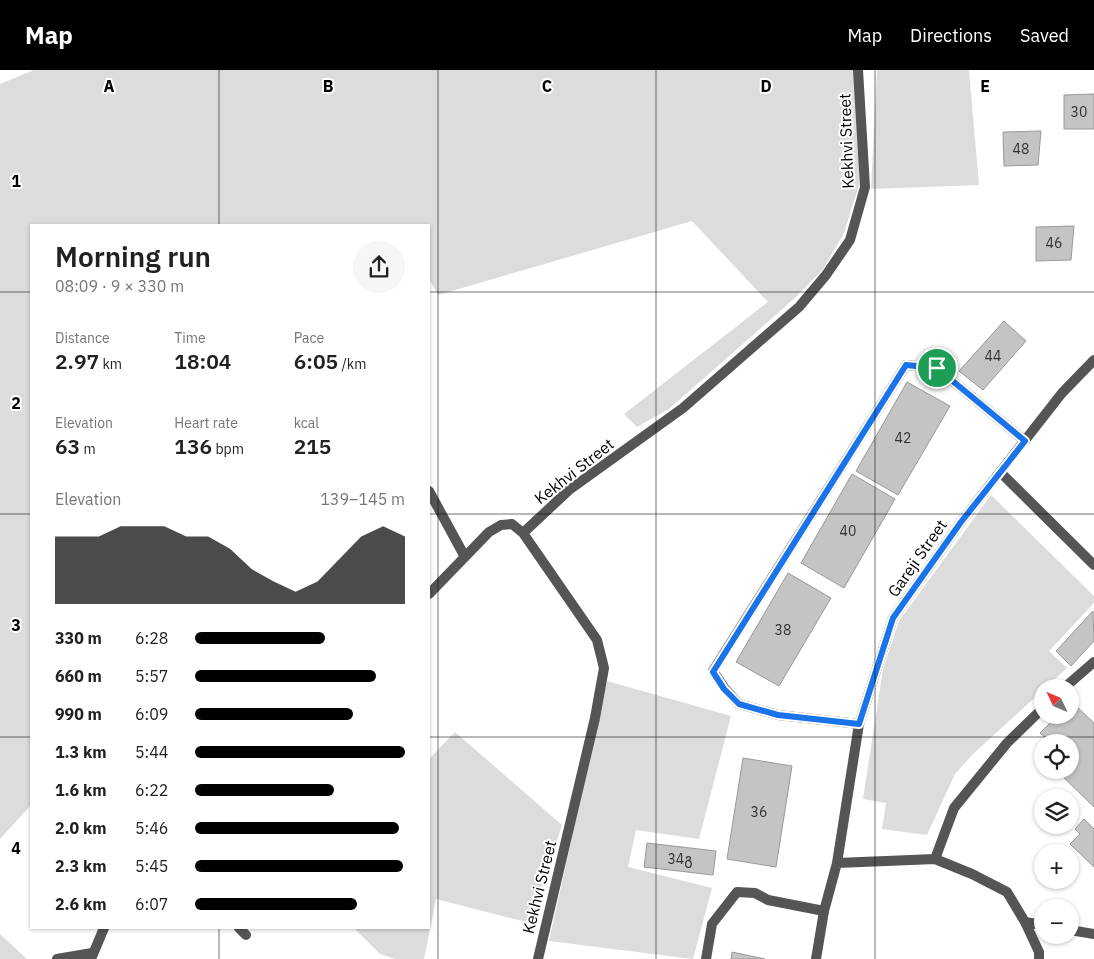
<!DOCTYPE html>
<meta charset="utf-8">
<style>
:root{--surface:#fff;--page:#f6f6f6;--text:#202124;--muted:#757577;--accent:#000}
body{margin:0;font-family:"IBM Plex Sans","Noto Sans Georgian",sans-serif;background:var(--page);color:var(--text);height:100vh;display:flex;flex-direction:column;font-size:19px;white-space:nowrap}
*{box-sizing:border-box;margin:0}
p{font-size:16px;color:var(--muted)}
.icon{flex:none;width:28px;height:28px;fill:none;stroke:currentColor;stroke-width:2;stroke-linecap:round;stroke-linejoin:round}
.map{position:relative;flex:1;overflow:hidden}
.details{position:absolute;left:30px;top:154px;width:400px;height:705px;display:flex;flex-direction:column;background:var(--surface);border-radius:0px;box-shadow:0 1px 4px #0004}
.details>*{flex:none}
.needle{width:32px;rotate:314deg}
.buttons{position:absolute;left:1034px;top:609px;display:grid;gap:10px}
.buttons a{display:grid;place-items:center;width:45px;height:45px;border-radius:50%;background:var(--surface);box-shadow:0 1px 4px #0004;font-size:25px}
.pin{position:absolute;display:grid;place-items:center;width:42px;height:42px;color:#fff;margin:-21px;border:2px solid #fff;border-radius:50%;box-shadow:0 1px 5px #0007}
.round{display:grid;place-items:center;flex:none;width:52px;height:52px;border-radius:26px;background:var(--page)}
.summary{display:flex;align-items:center;justify-content:space-between;height:85px;padding:0 25px}
h1{font-size:28px;font-weight:600;line-height:38px}
.stats{display:grid;grid-template-columns:repeat(3,1fr);gap:8px;height:85px;padding:5px 25px}
.stats div{display:grid;align-content:center}
.stats b{font-size:21px;font-weight:600}
.stats small{font-size:14px;font-weight:400}
.stats p{font-size:14px}
.chart{height:140px;padding:10px 25px}
.chart p{display:flex;justify-content:space-between}
.chart svg{width:100%;height:90px;margin-top:5px;fill:var(--accent);opacity:.7}
ul{padding:0 25px;list-style:none;font-size:16px}
li{display:grid;grid-template-columns:80px 60px 1fr;align-items:center;height:38px}
li i{height:12px;border-radius:6px;background:var(--accent)}
header{display:flex;align-items:center;gap:30px;box-sizing:border-box;height:70px;padding:0 25px;background:var(--accent);color:#fff}
header strong{font-size:24px}
nav{display:flex;gap:28px;margin-inline-start:auto;font-size:18px}
.map>svg:first-child{display:block}
.green{fill:#dcdcdc}
.building{fill:#c4c4c4;stroke:#999}
.lines{fill:none;stroke-linecap:round;stroke-linejoin:round}
.lane{stroke:#555;stroke-width:10}
.street{stroke:#555;stroke-width:10}
.route-casing{stroke:#fff;stroke-width:10}
.route{stroke:#1a73e8;stroke-width:6}
.grid{fill:none;stroke:#000;stroke-width:1;stroke-opacity:0.55}
.labels{text-anchor:middle;dominant-baseline:central;stroke-width:4;stroke-linejoin:round;paint-order:stroke}
.number-label{font-size:14px;fill:#313131}
.street-label{font-size:16px;fill:#000;stroke:#fff}
.grid-label{font-size:16px;text-anchor:middle;font-weight:bold;fill:#000;stroke:#fff;stroke-width:4;stroke-linejoin:round;paint-order:stroke}
</style>
<header>
<strong>Map</strong>
<nav><a>Map</a><a>Directions</a><a>Saved</a></nav>
</header>
<div class="map">
<svg width="1094" height="889" viewBox="0 0 1094 889">
<rect width="100%" height="100%" fill="#fff"/>
<path class="green" d="M 34,0 L 859,0 L 859,115 L 844,163 L 823,199 L 797,226 L 669,339 L 637,357 L 624,344 L 768,232 L 692,151 L 438,225 L 429,209 L 429,155 L 31,155 L 31,735 L 0,769 L 0,14 Z
M 877,0 L 969,0 L 979,115 L 871,119 Z
M 991,425 L 1094,526 L 1094,533 L 1049,581 L 1067,598 L 1046,617 L 1042,618 L 1042,621 L 974,683 L 955,704 L 927,765 L 882,759 L 886,733 L 863,729 L 883,599 L 899,551 Z
M 607,611 L 731,646 L 699,769 L 636,760 L 628,797 L 712,818 L 693,889 L 549,871 Z
M 455,662 L 562,755 L 530,853 L 436,829 L 424,889 L 396,889 L 380,884 L 354,858 L 429,858 L 429,689 Z
M 0,864 L 27,889 L 0,889 Z"/>
<path class="building" d="M 1094,24 L 1094,59 L 1064,59 L 1064,25 Z
M 1041,61 L 1038,95 L 1004,96 L 1003,62 Z
M 1074,156 L 1071,190 L 1036,191 L 1036,157 Z
M 1004,251 L 1026,271 L 983,320 L 959,301 Z
M 907,312 L 950,336 L 898,425 L 856,401 Z
M 852,404 L 895,429 L 844,518 L 801,493 Z
M 788,503 L 831,528 L 779,616 L 736,592 Z
M 1093,541 L 1094,571 L 1071,596 L 1056,581 Z
M 1071,631 L 1094,653 L 1094,737 L 1056,700 L 1070,700 L 1070,672 L 1050,672 L 1040,663 L 1058,645 L 1070,645 Z
M 743,688 L 792,696 L 776,797 L 727,789 Z
M 1084,749 L 1094,759 L 1094,797 L 1070,774 L 1080,764 L 1075,759 Z
M 647,773 L 716,781 L 713,805 L 644,797 Z
M 732,882 L 765,889 L 731,889 Z"/>
<g class="lines">
<path class="lane" d="M 859,654 L 778,645 L 739,634 L 725,619 L 713,601 L 906,295 L 937,298 L 1025,371
M 239,858 L 246,865
M 57,889 L 92,883
M 706,889 L 712,854 L 737,822 L 755,823 L 768,830 L 824,841"/>
<path class="street" d="M 1000,402 L 1094,495
M 429,421 L 465,487
M 523,463 L 569,420 L 683,338 L 799,237 L 826,205 L 850,170 L 865,117 L 858,0
M 429,524 L 489,462 L 501,455 L 512,454 L 523,463 L 597,570 L 604,598 L 595,648 L 538,889
M 1064,618 L 1094,592
M 935,789 L 954,738 L 1007,673 L 1042,639
M 837,793 L 935,789 L 972,804 L 1007,822 L 1025,852 L 1039,882 L 1039,889
M 1025,852 L 1042,855
M 1070,860 L 1094,864
M 91,889 L 104,858
M 816,889 L 824,841 L 837,793 L 859,654 L 893,548 L 961,452 L 1062,323 L 1094,290"/>
</g>
<g class="lines">
<defs>
<path id="route" d="M 906,295 L 937,298 L 1025,371 L 961,452 L 893,548 L 859,654 L 778,645 L 739,634 L 724,619 L 713,602 Z"/>
</defs>
<use href="#route" class="route-casing"/>
<use href="#route" class="route"/>
</g>
<path class="grid" d="M 219,0 L 219,155M 438,0 L 438,889M 656,0 L 656,889M 875,0 L 875,889M 0,222 L 31,222M 429,222 L 1094,222M 0,444 L 31,444M 429,444 L 1094,444M 0,667 L 31,667M 429,667 L 1094,667M 219,858 L 219,889"/>
<g class="labels">
<g class="number-label">
<text x="1079" y="42">30</text>
<text x="1021" y="79">48</text>
<text x="1054" y="173">46</text>
<text x="993" y="286">44</text>
<text x="903" y="368">42</text>
<text x="848" y="461">40</text>
<text x="783" y="560">38</text>
<text x="759" y="742">36</text>
<text x="680" y="789">34გ</text>
</g>
<g class="street-label">
<text transform="translate(846 71) rotate(-92)">Kekhvi Street</text>
<text transform="translate(574 401) rotate(-38)">Kekhvi Street</text>
<text transform="translate(917 488) rotate(-55)">Gareji Street</text>
<text transform="translate(539 817) rotate(-76)">Kekhvi Street</text>
</g>
</g>
<g class="grid-label">
<text x="109" y="22">A</text>
<text x="328" y="22">B</text>
<text x="547" y="22">C</text>
<text x="766" y="22">D</text>
<text x="985" y="22">E</text>
<text x="16" y="117">1</text>
<text x="16" y="339">2</text>
<text x="16" y="561">3</text>
<text x="16" y="784">4</text>
</g>
</svg>
<div class="buttons">
<a><svg class="needle" viewBox="-14 -14 28 28"><path d="M0-13l5 13h-10z" fill="#e53935"/><path d="M0 13l5-13h-10z" fill="#757577"/></svg></a>
<a><svg class="icon" aria-label="locate" viewBox="0 0 24 24"><circle cx="12" cy="12" r="6"/><path d="M12 2v4M12 18v4M2 12h4M18 12h4"/></svg></a>
<a><svg class="icon" aria-label="layers" viewBox="0 0 24 24"><path d="M12 4l9 5-9 5-9-5zM3 14l9 5 9-5"/></svg></a>
<a>+</a>
<a>−</a>
</div>
<div class="pin" style="left:937px;top:298px;background:#1e9e55"><svg class="icon" aria-label="arrive" viewBox="0 0 24 24"><path d="M6 21V4h12l-3 4 3 4H6"/></svg></div>
<section class="details">
<div class="summary"><div><h1>Morning run</h1><p>08:09 · 9 × 330 m</p></div><a class="round"><svg class="icon" aria-label="share" viewBox="0 0 24 24"><path d="M12 15V3M7 8l5-5 5 5M5 13v7h14v-7"/></svg></a></div>
<div class="stats">
<div><p>Distance</p><b>2.97<small> km</small></b></div>
<div><p>Time</p><b>18:04</b></div>
<div><p>Pace</p><b>6:05<small> /km</small></b></div>
</div>
<div class="stats">
<div><p>Elevation</p><b>63<small> m</small></b></div>
<div><p>Heart rate</p><b>136<small> bpm</small></b></div>
<div><p>kcal</p><b>215</b></div>
</div>
<div class="chart"><p><span>Elevation</span>139–145 m</p>
<svg viewBox="0 0 160 44" preserveAspectRatio="none"><path d="M0 44V11L10 11L20 11L30 6L40 6L50 6L60 11L70 11L80 17L90 27L100 33L110 38L120 33L130 22L140 11L150 6L160 11V44z"/></svg>
</div>
<ul>
<li><b>330 m</b>6:28<i style="width:62%"></i></li>
<li><b>660 m</b>5:57<i style="width:86%"></i></li>
<li><b>990 m</b>6:09<i style="width:75%"></i></li>
<li><b>1.3 km</b>5:44<i style="width:100%"></i></li>
<li><b>1.6 km</b>6:22<i style="width:66%"></i></li>
<li><b>2.0 km</b>5:46<i style="width:97%"></i></li>
<li><b>2.3 km</b>5:45<i style="width:99%"></i></li>
<li><b>2.6 km</b>6:07<i style="width:77%"></i></li>
</ul>
</section>
</div>
